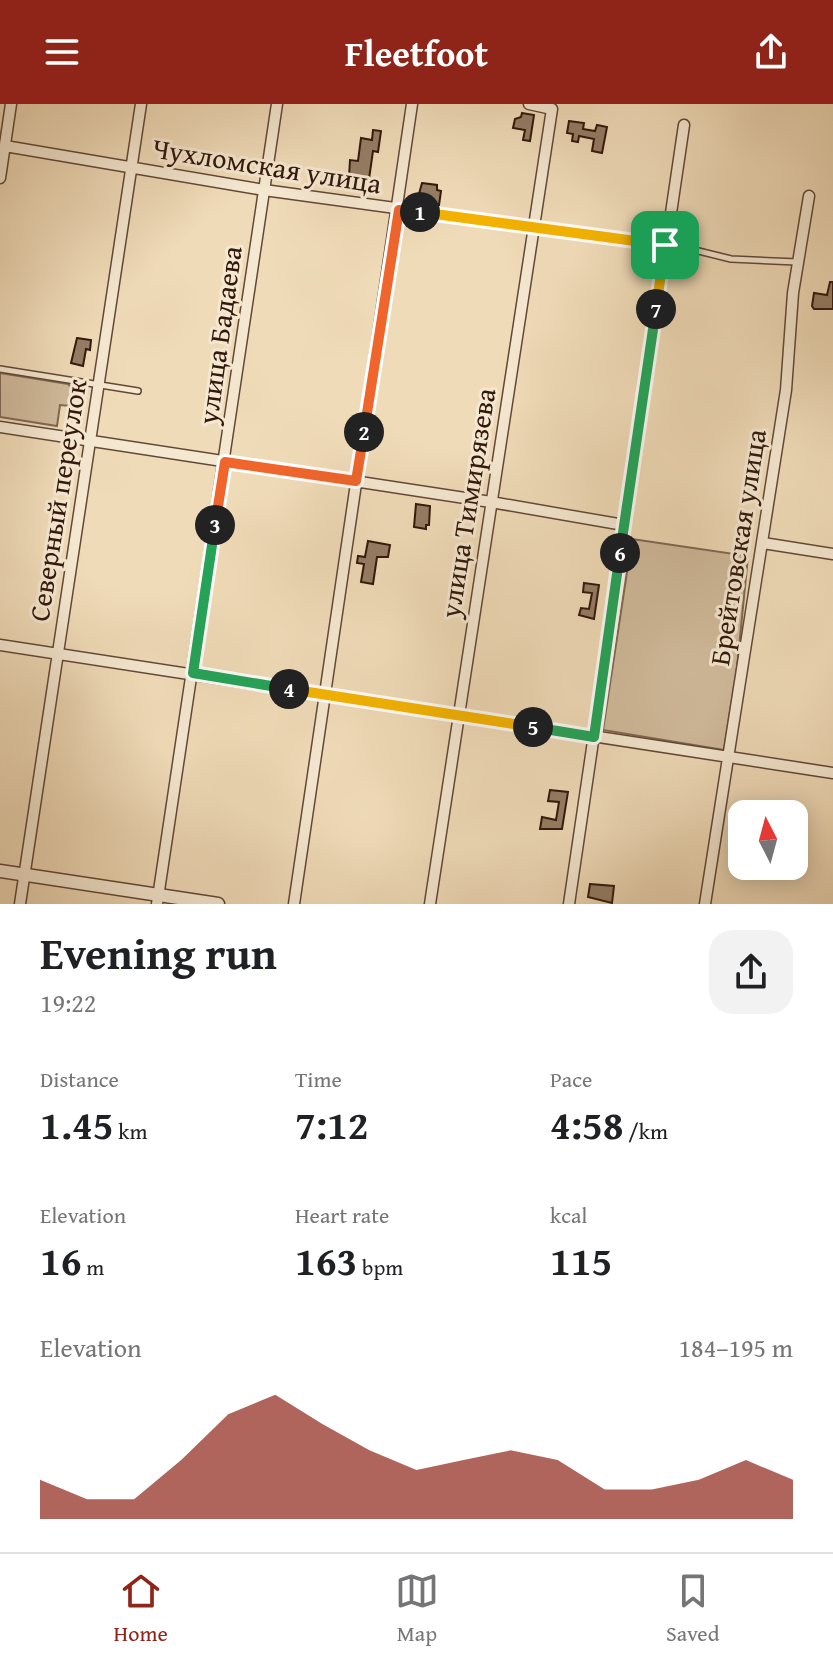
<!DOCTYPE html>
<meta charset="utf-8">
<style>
:root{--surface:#fff;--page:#f2f2f2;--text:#202124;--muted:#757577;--line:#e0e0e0;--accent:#8f2418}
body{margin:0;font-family:"Gentium Book Plus",serif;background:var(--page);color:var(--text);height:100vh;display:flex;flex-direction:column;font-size:30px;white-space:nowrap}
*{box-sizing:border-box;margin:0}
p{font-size:26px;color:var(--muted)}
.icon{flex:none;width:44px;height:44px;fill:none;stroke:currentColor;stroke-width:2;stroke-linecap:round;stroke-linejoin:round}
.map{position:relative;height:800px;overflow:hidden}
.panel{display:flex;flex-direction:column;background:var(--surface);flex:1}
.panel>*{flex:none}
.needle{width:52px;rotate:354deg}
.fabs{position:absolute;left:728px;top:696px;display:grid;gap:16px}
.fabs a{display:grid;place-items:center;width:80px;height:80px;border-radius:16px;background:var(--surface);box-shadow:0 4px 20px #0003;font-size:40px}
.pin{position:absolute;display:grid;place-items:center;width:68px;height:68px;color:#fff;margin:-34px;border-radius:16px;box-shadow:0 4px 12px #0006}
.km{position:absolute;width:40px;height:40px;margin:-20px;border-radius:50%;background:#222;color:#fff;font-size:22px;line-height:40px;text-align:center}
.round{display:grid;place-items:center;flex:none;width:84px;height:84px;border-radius:24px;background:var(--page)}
.headline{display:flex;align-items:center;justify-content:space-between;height:136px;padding:0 40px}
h1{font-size:44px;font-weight:800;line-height:60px}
.stats{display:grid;grid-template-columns:repeat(3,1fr);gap:12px;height:136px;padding:8px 40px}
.stats div{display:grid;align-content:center}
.stats b{font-size:40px;font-weight:800}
.stats small{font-size:22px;font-weight:400}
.stats p{font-size:22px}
.chart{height:224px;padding:16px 40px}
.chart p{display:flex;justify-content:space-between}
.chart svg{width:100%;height:144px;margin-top:8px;fill:var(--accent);opacity:.7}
header{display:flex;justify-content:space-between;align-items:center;height:104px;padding:0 40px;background:var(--accent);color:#fff;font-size:36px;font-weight:800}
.dock{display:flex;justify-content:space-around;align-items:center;height:112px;border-top:2px solid var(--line);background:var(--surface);font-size:22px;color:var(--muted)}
.dock a{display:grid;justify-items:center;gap:4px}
.dock .active{color:var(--accent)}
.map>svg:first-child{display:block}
.green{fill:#d0ba9b;stroke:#816854;stroke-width:2}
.building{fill:#957d65;stroke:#32170c;stroke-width:2}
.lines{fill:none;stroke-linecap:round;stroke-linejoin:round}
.service-casing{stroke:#624837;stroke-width:8}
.minor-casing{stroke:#624837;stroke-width:13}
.tertiary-casing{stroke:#624837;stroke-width:15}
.service{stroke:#f5e8d1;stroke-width:5}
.minor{stroke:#f5e8d1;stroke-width:10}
.tertiary{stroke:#f5e8d1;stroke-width:12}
.split-1-casing{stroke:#fff;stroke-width:16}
.split-2-casing{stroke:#fff;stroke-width:16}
.split-3-casing{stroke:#fff;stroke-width:16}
.split-4-casing{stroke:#fff;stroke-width:16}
.split-5-casing{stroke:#fff;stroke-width:16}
.split-6-casing{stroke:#fff;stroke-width:16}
.split-7-casing{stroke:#fff;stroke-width:16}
.split-8-casing{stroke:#fff;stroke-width:16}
.split-1{stroke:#f5b400;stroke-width:10}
.split-2{stroke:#f0652b;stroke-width:10}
.split-3{stroke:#f0652b;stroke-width:10}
.split-4{stroke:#22a559;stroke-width:10}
.split-5{stroke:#f5b400;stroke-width:10}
.split-6{stroke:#22a559;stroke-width:10}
.split-7{stroke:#22a559;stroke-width:10}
.split-8{stroke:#f5b400;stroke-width:10}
.labels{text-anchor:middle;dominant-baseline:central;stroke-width:6;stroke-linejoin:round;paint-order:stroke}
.street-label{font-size:28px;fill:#32170c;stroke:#f5e8d1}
</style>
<header><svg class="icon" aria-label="menu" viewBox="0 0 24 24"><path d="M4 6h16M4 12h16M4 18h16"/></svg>Fleetfoot<svg class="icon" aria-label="share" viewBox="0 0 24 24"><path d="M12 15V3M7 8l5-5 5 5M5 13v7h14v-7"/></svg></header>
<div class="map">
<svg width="833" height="800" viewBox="0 0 833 800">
<rect width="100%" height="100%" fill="#f0dbb8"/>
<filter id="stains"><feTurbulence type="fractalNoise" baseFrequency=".0025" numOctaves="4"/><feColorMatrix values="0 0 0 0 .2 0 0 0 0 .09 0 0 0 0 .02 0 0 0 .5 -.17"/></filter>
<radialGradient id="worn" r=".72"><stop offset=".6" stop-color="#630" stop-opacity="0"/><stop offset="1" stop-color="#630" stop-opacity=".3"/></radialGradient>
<path class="green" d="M 0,269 L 68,280 L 73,285 L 70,302 L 60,301 L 57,322 L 0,313 Z
M 632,435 L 748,452 L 737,564 L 724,646 L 603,626 Z"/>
<path class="building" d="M 522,9 L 534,11 L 530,37 L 523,36 L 525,26 L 513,24 L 515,15 L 521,13 Z
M 569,17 L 584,19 L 583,25 L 595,27 L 597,21 L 607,23 L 602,49 L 592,47 L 594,35 L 579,32 L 578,38 L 572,37 L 573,30 L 567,29 Z
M 373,26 L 381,27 L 378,48 L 373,47 L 369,75 L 375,76 L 373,87 L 354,84 L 355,77 L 350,76 L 349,73 L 350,56 L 358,57 L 361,34 L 372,36 Z
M 422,79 L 437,81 L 437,86 L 441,87 L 439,101 L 417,97 Z
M 830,178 L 833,178 L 833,205 L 814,205 L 812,202 L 814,189 L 827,191 Z
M 77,234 L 91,236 L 90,246 L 86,245 L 83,262 L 71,259 Z
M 416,400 L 430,402 L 429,421 L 426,421 L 426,425 L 414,423 Z
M 368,437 L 390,441 L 388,453 L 377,453 L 373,480 L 361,478 L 364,460 L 357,459 L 358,452 L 365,453 Z
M 584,479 L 599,481 L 594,515 L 579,511 L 581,504 L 589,505 L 592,489 L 583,488 Z
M 550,686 L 568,688 L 562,725 L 540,725 L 542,713 L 556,716 L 559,698 L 548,697 Z
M 590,780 L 614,782 L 612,799 L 588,793 Z"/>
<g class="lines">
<defs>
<path id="service" d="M 665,141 L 674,141 L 731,155 L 797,158
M 0,265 L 138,287"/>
<path id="minor" d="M 5,42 L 264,86 L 665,141
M 0,74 L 11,0
M 0,323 L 491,398 L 624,421
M 763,439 L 833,450
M 0,541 L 833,669
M 20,800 L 141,0
M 157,800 L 277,0
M 294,800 L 412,0
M 430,800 L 552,5 L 529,0
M 569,800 L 684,21
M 705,800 L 786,286 L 793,189 L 809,92"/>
<path id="tertiary" d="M 0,767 L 218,800"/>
</defs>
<use href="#service" class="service-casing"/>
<use href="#minor" class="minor-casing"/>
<use href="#tertiary" class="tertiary-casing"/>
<use href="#service" class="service"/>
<use href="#minor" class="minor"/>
<use href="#tertiary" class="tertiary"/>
</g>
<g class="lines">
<defs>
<path id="split-1" d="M 420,108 L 665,141"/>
<path id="split-2" d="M 364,328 L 399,106 L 420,108"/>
<path id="split-3" d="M 215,421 L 225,358 L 356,377 L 364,328"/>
<path id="split-4" d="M 215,421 L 193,569 L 289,585"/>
<path id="split-5" d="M 289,585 L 533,623"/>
<path id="split-6" d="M 533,623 L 594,633 L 620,449"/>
<path id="split-7" d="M 620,449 L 656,205"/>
<path id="split-8" d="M 656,205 L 665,141"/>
</defs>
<use href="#split-1" class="split-1-casing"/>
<use href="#split-2" class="split-2-casing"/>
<use href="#split-3" class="split-3-casing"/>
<use href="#split-4" class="split-4-casing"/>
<use href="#split-5" class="split-5-casing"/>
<use href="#split-6" class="split-6-casing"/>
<use href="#split-7" class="split-7-casing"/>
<use href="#split-8" class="split-8-casing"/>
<use href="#split-1" class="split-1"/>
<use href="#split-2" class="split-2"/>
<use href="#split-3" class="split-3"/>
<use href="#split-4" class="split-4"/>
<use href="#split-5" class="split-5"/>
<use href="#split-6" class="split-6"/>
<use href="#split-7" class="split-7"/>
<use href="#split-8" class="split-8"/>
</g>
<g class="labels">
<g class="street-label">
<text transform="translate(267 61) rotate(9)">Чухломская улица</text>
<text transform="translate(219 231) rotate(-82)">улица Бадаева</text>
<text transform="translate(57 396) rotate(-81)">Северный переулок</text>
<text transform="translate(467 399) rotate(-81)">улица Тимирязева</text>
<text transform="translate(737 443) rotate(-81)">Брейтовская улица</text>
</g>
</g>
<rect width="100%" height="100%" filter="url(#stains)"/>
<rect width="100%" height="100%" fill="url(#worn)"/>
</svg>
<div class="fabs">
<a><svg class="needle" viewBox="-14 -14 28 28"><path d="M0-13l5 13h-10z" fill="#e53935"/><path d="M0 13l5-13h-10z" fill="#757577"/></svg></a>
</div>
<div class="pin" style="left:665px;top:141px;background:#1e9e55"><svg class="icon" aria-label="arrive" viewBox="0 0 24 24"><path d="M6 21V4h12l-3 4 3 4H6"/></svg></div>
<b class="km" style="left:420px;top:108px">1</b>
<b class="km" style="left:364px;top:328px">2</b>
<b class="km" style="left:215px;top:421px">3</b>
<b class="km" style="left:289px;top:585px">4</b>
<b class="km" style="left:533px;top:623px">5</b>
<b class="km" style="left:620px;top:449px">6</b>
<b class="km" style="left:656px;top:205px">7</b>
</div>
<section class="panel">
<div class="headline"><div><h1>Evening run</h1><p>19:22</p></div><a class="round"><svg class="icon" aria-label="share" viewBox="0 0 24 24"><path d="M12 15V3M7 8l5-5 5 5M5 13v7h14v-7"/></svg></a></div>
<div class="stats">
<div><p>Distance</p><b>1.45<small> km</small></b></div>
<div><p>Time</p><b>7:12</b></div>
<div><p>Pace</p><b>4:58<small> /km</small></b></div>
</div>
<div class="stats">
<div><p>Elevation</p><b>16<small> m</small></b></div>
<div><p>Heart rate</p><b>163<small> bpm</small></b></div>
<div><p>kcal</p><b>115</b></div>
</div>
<div class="chart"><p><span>Elevation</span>184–195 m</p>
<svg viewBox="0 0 160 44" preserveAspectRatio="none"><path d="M0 44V32L10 38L20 38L30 26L40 12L50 6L60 15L70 23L80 29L90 26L100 23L110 26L120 35L130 35L140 32L150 26L160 32V44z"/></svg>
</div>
</section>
<nav class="dock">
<a class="active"><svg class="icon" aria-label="home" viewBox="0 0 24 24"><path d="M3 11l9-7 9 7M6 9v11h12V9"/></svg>Home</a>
<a><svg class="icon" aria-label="map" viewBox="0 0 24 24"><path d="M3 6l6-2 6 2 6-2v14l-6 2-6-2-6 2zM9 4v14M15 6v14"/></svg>Map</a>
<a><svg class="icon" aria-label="saved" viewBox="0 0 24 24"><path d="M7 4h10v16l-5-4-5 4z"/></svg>Saved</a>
</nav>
